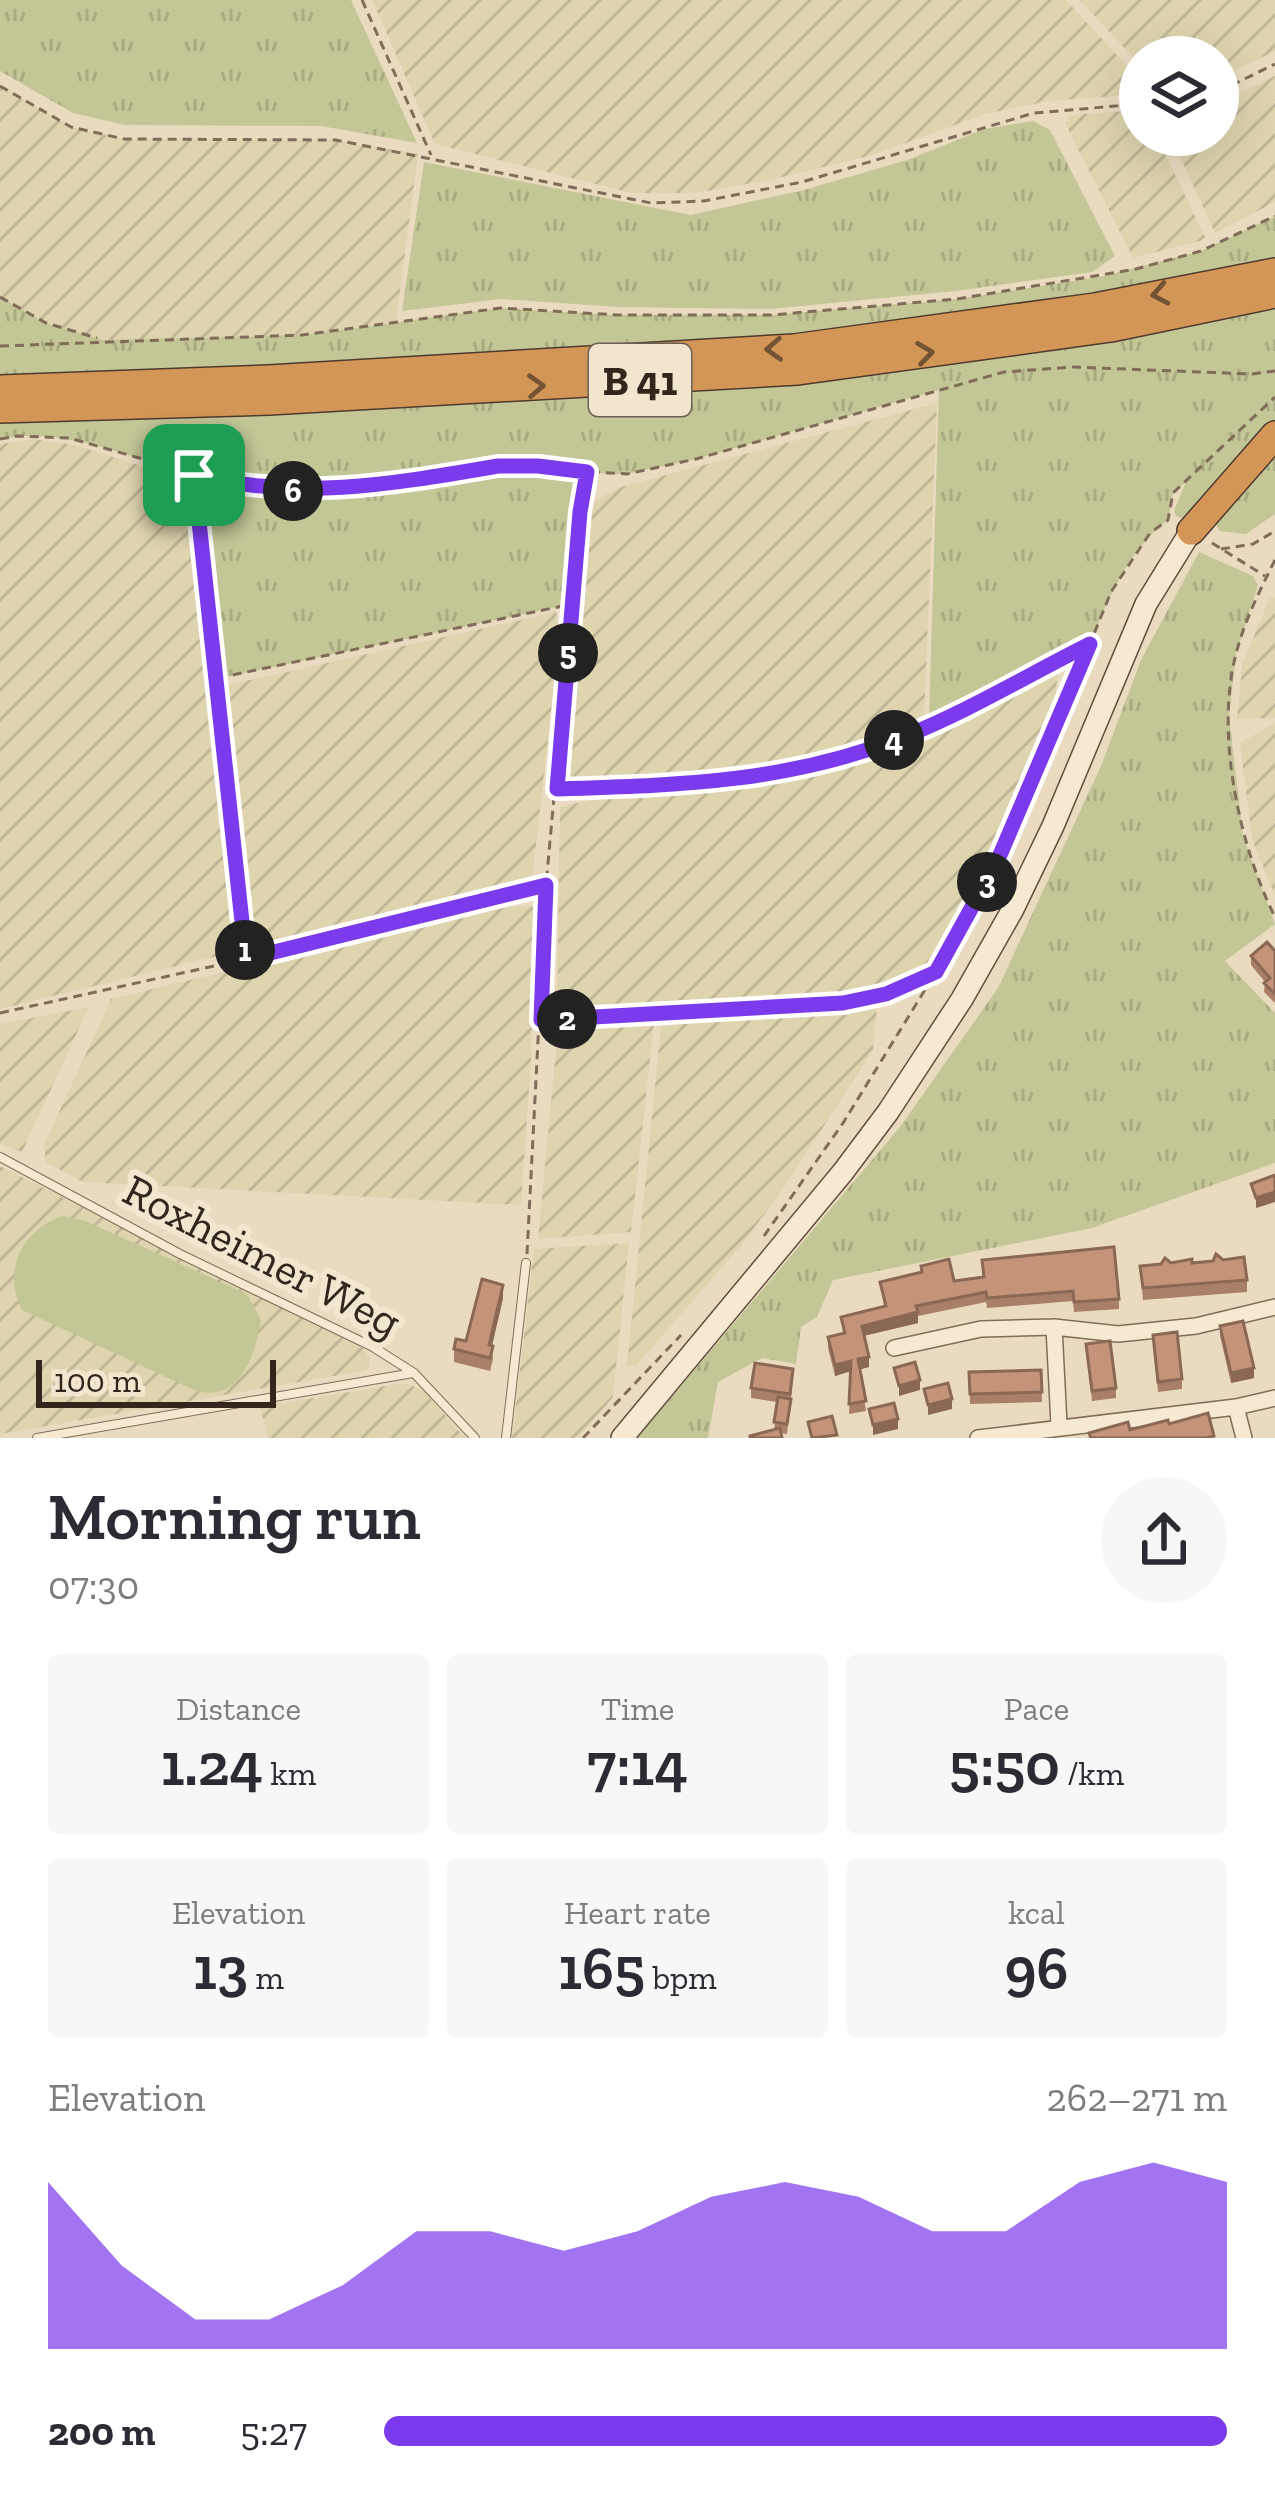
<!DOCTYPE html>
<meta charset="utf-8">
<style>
:root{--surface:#fff;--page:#f7f7f7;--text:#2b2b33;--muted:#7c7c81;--accent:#7c3aed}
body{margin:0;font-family:"Zilla Slab",serif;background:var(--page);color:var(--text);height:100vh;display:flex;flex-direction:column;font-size:45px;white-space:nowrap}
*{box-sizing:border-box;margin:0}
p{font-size:39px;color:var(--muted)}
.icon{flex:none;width:66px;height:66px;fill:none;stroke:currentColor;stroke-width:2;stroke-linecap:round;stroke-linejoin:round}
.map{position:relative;height:1438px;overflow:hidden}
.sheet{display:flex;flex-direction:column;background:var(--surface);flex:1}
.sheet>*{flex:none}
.controls{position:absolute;left:1119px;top:36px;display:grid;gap:24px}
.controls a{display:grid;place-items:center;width:120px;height:120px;border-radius:50%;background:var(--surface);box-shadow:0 12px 48px #0002;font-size:60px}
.scale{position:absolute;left:36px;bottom:30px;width:240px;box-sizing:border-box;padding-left:12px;border:6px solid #32261d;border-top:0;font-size:33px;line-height:42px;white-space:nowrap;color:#32261d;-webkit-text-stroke:9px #f2e6cf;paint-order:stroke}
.pin{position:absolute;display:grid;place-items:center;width:102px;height:102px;color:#fff;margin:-51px;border-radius:24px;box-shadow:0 6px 18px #0006}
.km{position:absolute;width:60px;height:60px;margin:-30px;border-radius:50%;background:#222;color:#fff;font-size:33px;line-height:60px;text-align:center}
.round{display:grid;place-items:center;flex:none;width:126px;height:126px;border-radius:63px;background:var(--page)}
.head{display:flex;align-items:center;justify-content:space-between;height:204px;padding:0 48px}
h1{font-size:66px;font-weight:600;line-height:90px}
.stats{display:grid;grid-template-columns:repeat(3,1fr);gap:18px;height:204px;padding:12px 48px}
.stats div{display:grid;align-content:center;border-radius:12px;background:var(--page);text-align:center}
.stats b{font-size:60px;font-weight:600}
.stats small{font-size:33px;font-weight:400}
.stats p{font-size:33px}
.chart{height:336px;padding:24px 48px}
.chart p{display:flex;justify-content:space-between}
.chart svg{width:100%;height:216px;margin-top:12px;fill:var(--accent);opacity:.7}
ul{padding:0 48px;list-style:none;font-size:39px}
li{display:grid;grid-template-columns:192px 144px 1fr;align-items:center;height:90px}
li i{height:30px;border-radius:15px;background:var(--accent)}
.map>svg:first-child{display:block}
.farmland{fill:url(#farmland-furrows)}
.grass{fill:url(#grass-tufts)}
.pitch{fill:#c3c695}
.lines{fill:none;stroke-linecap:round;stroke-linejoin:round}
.lane-casing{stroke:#816c59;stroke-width:10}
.street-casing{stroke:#816c59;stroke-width:18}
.secondary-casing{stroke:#634e3d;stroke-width:24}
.highway-casing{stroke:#4f3b2e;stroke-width:30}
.path{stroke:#816c59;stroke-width:3;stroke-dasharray:9 6;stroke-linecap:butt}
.lane{stroke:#f5e9d2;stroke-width:8}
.street{stroke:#f5e9d2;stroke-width:15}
.secondary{stroke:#f5e9d2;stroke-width:21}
.highway{stroke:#d49656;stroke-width:27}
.wall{fill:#a97f67}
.shaded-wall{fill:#8a6854}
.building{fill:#c59478;stroke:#8a6854;stroke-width:3}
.oneway{stroke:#735334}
.route-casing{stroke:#fff;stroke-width:24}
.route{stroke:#7c3aed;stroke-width:15}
.labels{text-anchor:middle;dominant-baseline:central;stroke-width:12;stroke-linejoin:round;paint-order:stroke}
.shield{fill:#f2e6cf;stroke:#6c6052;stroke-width:3}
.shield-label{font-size:42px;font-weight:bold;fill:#32261d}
.street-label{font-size:45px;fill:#32261d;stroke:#f2e6cf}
</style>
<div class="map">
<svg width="1275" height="1438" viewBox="0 0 1275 1438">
<defs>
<pattern id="farmland-furrows" width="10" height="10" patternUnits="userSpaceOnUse" patternTransform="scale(3)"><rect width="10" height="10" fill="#ded4ae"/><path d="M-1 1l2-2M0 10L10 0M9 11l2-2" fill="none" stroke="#bfb695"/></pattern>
<pattern id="grass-tufts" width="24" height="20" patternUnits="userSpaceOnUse" patternTransform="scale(3)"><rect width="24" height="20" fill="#c3c695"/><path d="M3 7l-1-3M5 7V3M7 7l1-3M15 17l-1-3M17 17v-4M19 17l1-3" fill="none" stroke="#a8aa80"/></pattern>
</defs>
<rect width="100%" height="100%" fill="#eadbc0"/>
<path class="farmland" d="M 372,0 L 1066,0 L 1140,80 L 1140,94 L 1048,101 L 985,114 L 876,154 L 770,180 L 695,193 L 632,193 L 435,144 Z
M 1080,0 L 1275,0 L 1275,51 L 1218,78 L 1218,57 L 1140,57 L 1140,65 Z
M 1275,76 L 1275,202 L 1215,233 L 1170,135 L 1218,135 L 1218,103 Z
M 0,86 L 71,127 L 124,139 L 336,140 L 418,154 L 396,321 L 302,335 L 104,340 L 46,323 L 0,297 Z
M 1125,111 L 1140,113 L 1140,135 L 1156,135 L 1205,237 L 1200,241 L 1133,258 L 1065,123 L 1070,115 Z
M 937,403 L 924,719 L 818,755 L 564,787 L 588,504 L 621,487 Z
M 33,439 L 75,445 L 172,476 L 189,486 L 242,950 L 0,1009 L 0,444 Z
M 1270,597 L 1275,597 L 1275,718 L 1237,719 L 1242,666 Z
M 556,612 L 559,641 L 532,880 L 524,887 L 252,948 L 224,690 L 228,685 Z
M 1058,669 L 1054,712 L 963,904 L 938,954 L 928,963 L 910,975 L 860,991 L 557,1011 L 560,807 L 586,801 L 755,782 L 832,766 L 910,744 Z
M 1275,723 L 1275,896 L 1252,839 L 1240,743 Z
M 504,905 L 534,907 L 531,1061 L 521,1205 L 83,1182 L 46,1162 L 44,1145 L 111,999 Z
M 877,1006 L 873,1050 L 781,1192 L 740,1247 L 635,1367 L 627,1366 L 661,1026 Z
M 89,1007 L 22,1152 L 0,1144 L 0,1024 Z
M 654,1021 L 631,1232 L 538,1239 L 558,1029 Z
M 0,1166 L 363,1348 L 370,1359 L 368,1370 L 0,1434 Z
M 629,1243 L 613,1397 L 578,1438 L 512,1438 L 534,1249 Z
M 404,1383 L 423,1390 L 465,1438 L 268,1438 L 260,1407 Z"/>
<path class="grass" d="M 0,0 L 351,0 L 417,143 L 321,126 L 125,125 L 73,113 L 0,71 Z
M 1033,121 L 1050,130 L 1115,256 L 1092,272 L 956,291 L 770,309 L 619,307 L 501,299 L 402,311 L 424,162 L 691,215 L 804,190 L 907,160 L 985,129 Z
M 1275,216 L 1275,425 L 1187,519 L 1176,516 L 1174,511 L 1186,482 L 1173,493 L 1168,520 C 1128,550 1108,599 1090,644 L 929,716 L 939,390 L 696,459 L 627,474 L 587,473 L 572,604 L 216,679 L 194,475 C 131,459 66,426 0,439 L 0,297 L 46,323 L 104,340 L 302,335 L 501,308 L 618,315 L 771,315 L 957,299 L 1100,277 L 1201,251 Z
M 1275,456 L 1275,514 L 1246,534 L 1219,531 L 1216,523 Z
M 1199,552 L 1253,576 L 1258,585 L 1236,654 L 1229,717 L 1243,836 L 1275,924 L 1225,961 L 1275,1013 L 1275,1163 L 1092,1228 L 833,1280 L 817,1317 L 801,1327 L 796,1364 L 762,1358 L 718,1382 L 708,1438 L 637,1438 L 900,1127 L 998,988 L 1101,766 L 1141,660 Z"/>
<path class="pitch" d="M 63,1216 L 83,1220 L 247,1294 L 261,1320 C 255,1355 240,1402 196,1391 L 22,1310 C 2,1271 22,1229 63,1216 Z"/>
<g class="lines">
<defs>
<path id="lane" d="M 0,1157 L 180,1254 L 373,1347 L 414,1373 L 475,1438
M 37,1438 L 413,1373
M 506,1438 L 526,1263"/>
<path id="street" d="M 1054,1327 L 1059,1425
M 894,1348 L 981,1329 L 1054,1327 L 1118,1334 L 1196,1326 L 1275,1307
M 1236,1407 L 1244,1438
M 978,1438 L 1236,1407 L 1275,1398"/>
<path id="secondary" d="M 622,1438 L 843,1172 L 888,1112 L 962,999 L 1013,909 L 1053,826 L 1146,604 L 1191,531"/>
<path id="highway" d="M 0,389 L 268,379 L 794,348 L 1095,307 L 1275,272
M 0,409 L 269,401 L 798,371 L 1111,328 L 1275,294
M 1191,531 L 1275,435"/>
</defs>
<use href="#lane" class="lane-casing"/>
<use href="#street" class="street-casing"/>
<use href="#secondary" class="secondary-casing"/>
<use href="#highway" class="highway-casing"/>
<path class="path" d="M 362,0 L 431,155
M 0,86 L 71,127 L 124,139 L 336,140 L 651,203 L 704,201 L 802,182 L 1034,113 L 1140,104
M 1218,92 L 1275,64
M 0,297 L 46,323 L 97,338
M 0,346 L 302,335 L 501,308 L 618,315 L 771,315 L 957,299 L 1136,269 L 1201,251 L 1275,216
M 0,439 L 17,436 L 69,438 L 220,481 L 281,491 L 358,488 L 498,466 L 627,474 L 696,459 L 1004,372 L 1073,367 L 1252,374 L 1275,371
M 195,477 L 246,957
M 1212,543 L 1265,576
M 1221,549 L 1253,544 L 1275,531
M 1275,560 C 1260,590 1244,622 1236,654 C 1215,734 1239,845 1275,917
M 218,678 L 572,604
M 557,789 L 717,784 L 796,769 L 901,738 L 1088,645
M 0,1013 L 246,959 L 544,885
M 542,1020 L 843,1003 L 887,994 L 935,972
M 764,1236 L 843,1123 L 960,933 L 1042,762 L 1111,592 L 1150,533 L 1168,520 L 1173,493 L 1275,397
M 527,1254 L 546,885 L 580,512 L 587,474
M 583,1438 L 681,1335"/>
<use href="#lane" class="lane"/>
<use href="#street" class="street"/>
<use href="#secondary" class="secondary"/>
<use href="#highway" class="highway"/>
</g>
<path class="wall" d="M 1275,951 L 1275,1003 L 1264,992 L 1265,982 L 1251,965 L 1251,956 Z
M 982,1260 L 1119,1299 L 1119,1309 L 1074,1312 L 1073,1301 L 987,1308 L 986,1302 L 918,1316 L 918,1323 L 864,1336 L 869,1367 L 860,1369 L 866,1411 L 849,1414 L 851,1371 L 835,1376 L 828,1348 L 828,1337 L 843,1334 L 841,1317 L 884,1306 L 880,1282 L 921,1272 L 921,1266 L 954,1281 L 983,1277 Z
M 1171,1263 L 1192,1263 L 1247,1280 L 1247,1292 L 1143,1300 L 1140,1266 Z
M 503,1298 L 492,1346 L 493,1359 L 490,1371 L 454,1362 L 454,1349 L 466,1341 Z
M 1220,1326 L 1254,1378 L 1231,1383 L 1220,1336 Z
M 1153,1335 L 1182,1379 L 1182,1389 L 1158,1392 Z
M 1086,1344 L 1116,1388 L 1116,1398 L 1092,1401 Z
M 1041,1370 L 1042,1402 L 970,1404 L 969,1372 Z
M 793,1379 L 787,1434 L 781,1433 L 774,1430 L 777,1402 L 751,1398 L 751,1388 Z"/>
<path class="shaded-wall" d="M 1275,1192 L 1275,1202 L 1256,1208 L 1256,1198 Z
M 503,1285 L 503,1298 L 489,1358 L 489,1345 Z
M 918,1312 L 918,1323 L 862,1336 L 862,1326 Z
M 869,1357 L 869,1367 L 858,1370 L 858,1359 Z
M 851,1361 L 851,1371 L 835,1376 L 835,1365 Z
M 1254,1368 L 1254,1378 L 1231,1383 L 1231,1373 Z
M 920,1380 L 920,1390 L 899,1396 L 899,1386 Z
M 952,1399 L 952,1409 L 928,1415 L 928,1405 Z
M 898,1419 L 898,1429 L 873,1435 L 873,1425 Z"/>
<path class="building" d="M 1267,942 L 1275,951 L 1275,994 L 1264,983 L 1270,978 L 1251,956 Z
M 1275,1175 L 1275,1192 L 1256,1198 L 1251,1184 Z
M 1114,1247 L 1119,1299 L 1074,1302 L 1073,1291 L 987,1298 L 986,1292 L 916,1306 L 918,1312 L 862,1326 L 869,1357 L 858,1359 L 866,1401 L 849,1404 L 851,1361 L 835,1365 L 828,1337 L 845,1333 L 841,1317 L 886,1306 L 880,1282 L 922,1272 L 921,1266 L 949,1259 L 954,1281 L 984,1277 L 982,1260 Z
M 1216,1254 L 1223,1260 L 1244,1257 L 1247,1280 L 1143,1288 L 1140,1266 L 1161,1264 L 1165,1258 L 1171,1263 L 1192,1259 L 1192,1263 L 1213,1261 Z
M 482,1279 L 503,1285 L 489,1345 L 493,1346 L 490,1358 L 454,1349 L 456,1339 L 466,1341 Z
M 1243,1321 L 1254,1368 L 1231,1373 L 1220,1326 Z
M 1177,1332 L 1182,1379 L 1158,1382 L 1153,1335 Z
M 1110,1341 L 1116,1388 L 1092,1391 L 1086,1344 Z
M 915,1362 L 920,1380 L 899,1386 L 894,1368 Z
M 755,1363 L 793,1369 L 790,1394 L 751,1388 Z
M 1041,1370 L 1042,1392 L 970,1394 L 969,1372 Z
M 948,1383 L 952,1399 L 928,1405 L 924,1389 Z
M 778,1397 L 791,1399 L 787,1424 L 774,1422 Z
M 894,1403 L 898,1419 L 873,1425 L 869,1409 Z
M 1208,1413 L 1214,1436 L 1206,1438 L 1091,1438 L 1089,1433 L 1128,1422 L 1130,1430 L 1168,1420 L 1169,1424 Z
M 832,1416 L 837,1435 L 812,1438 L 808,1422 Z
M 780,1428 L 782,1438 L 750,1438 L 750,1436 Z"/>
<defs><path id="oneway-chevron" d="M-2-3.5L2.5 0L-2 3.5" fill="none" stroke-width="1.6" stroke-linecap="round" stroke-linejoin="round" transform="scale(3)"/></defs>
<g class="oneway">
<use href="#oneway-chevron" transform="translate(1160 294) rotate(169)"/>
<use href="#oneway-chevron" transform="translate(774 349) rotate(177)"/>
<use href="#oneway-chevron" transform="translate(925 353) rotate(-8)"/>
<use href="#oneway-chevron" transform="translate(536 386) rotate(-3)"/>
</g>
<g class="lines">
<defs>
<path id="route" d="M 498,466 L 538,466 L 587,472 L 580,512 L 557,789 C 678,785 785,783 901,738 C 965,713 1028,675 1090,644 L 997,862 L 936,972 L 886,994 L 843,1003 L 541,1020 L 546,885 L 246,959 L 194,475 C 300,501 393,484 498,466 Z"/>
</defs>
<use href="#route" class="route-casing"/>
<use href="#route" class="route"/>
</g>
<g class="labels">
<rect class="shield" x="589" y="344" width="102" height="72" rx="9"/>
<g class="shield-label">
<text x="640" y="380">B 41</text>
</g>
<g class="street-label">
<text transform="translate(262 1256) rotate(27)">Roxheimer Weg</text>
</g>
</g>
</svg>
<div class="controls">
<a><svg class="icon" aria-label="layers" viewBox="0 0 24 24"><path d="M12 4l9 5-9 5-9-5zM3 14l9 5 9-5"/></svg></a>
</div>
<div class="scale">100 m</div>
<div class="pin" style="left:194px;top:475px;background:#1e9e55"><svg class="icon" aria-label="arrive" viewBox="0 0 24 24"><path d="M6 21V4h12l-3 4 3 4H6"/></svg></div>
<b class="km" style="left:245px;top:950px">1</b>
<b class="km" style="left:567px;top:1019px">2</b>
<b class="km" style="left:987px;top:882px">3</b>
<b class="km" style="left:894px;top:740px">4</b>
<b class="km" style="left:568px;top:653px">5</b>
<b class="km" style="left:293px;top:491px">6</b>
</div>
<section class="sheet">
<div class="head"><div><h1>Morning run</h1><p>07:30</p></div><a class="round"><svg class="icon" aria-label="share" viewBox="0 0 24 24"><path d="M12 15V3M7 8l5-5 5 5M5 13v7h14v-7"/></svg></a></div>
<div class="stats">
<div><p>Distance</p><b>1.24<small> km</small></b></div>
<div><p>Time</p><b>7:14</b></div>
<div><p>Pace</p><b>5:50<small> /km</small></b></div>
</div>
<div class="stats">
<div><p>Elevation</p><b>13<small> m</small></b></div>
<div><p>Heart rate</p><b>165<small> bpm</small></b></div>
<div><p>kcal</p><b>96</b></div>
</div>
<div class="chart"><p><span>Elevation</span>262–271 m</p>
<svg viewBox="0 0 160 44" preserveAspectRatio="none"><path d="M0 44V10L10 27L20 38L30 38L40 31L50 20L60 20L70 24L80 20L90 13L100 10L110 13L120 20L130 20L140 10L150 6L160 10V44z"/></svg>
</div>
<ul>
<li><b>200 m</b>5:27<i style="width:100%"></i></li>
</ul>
</section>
